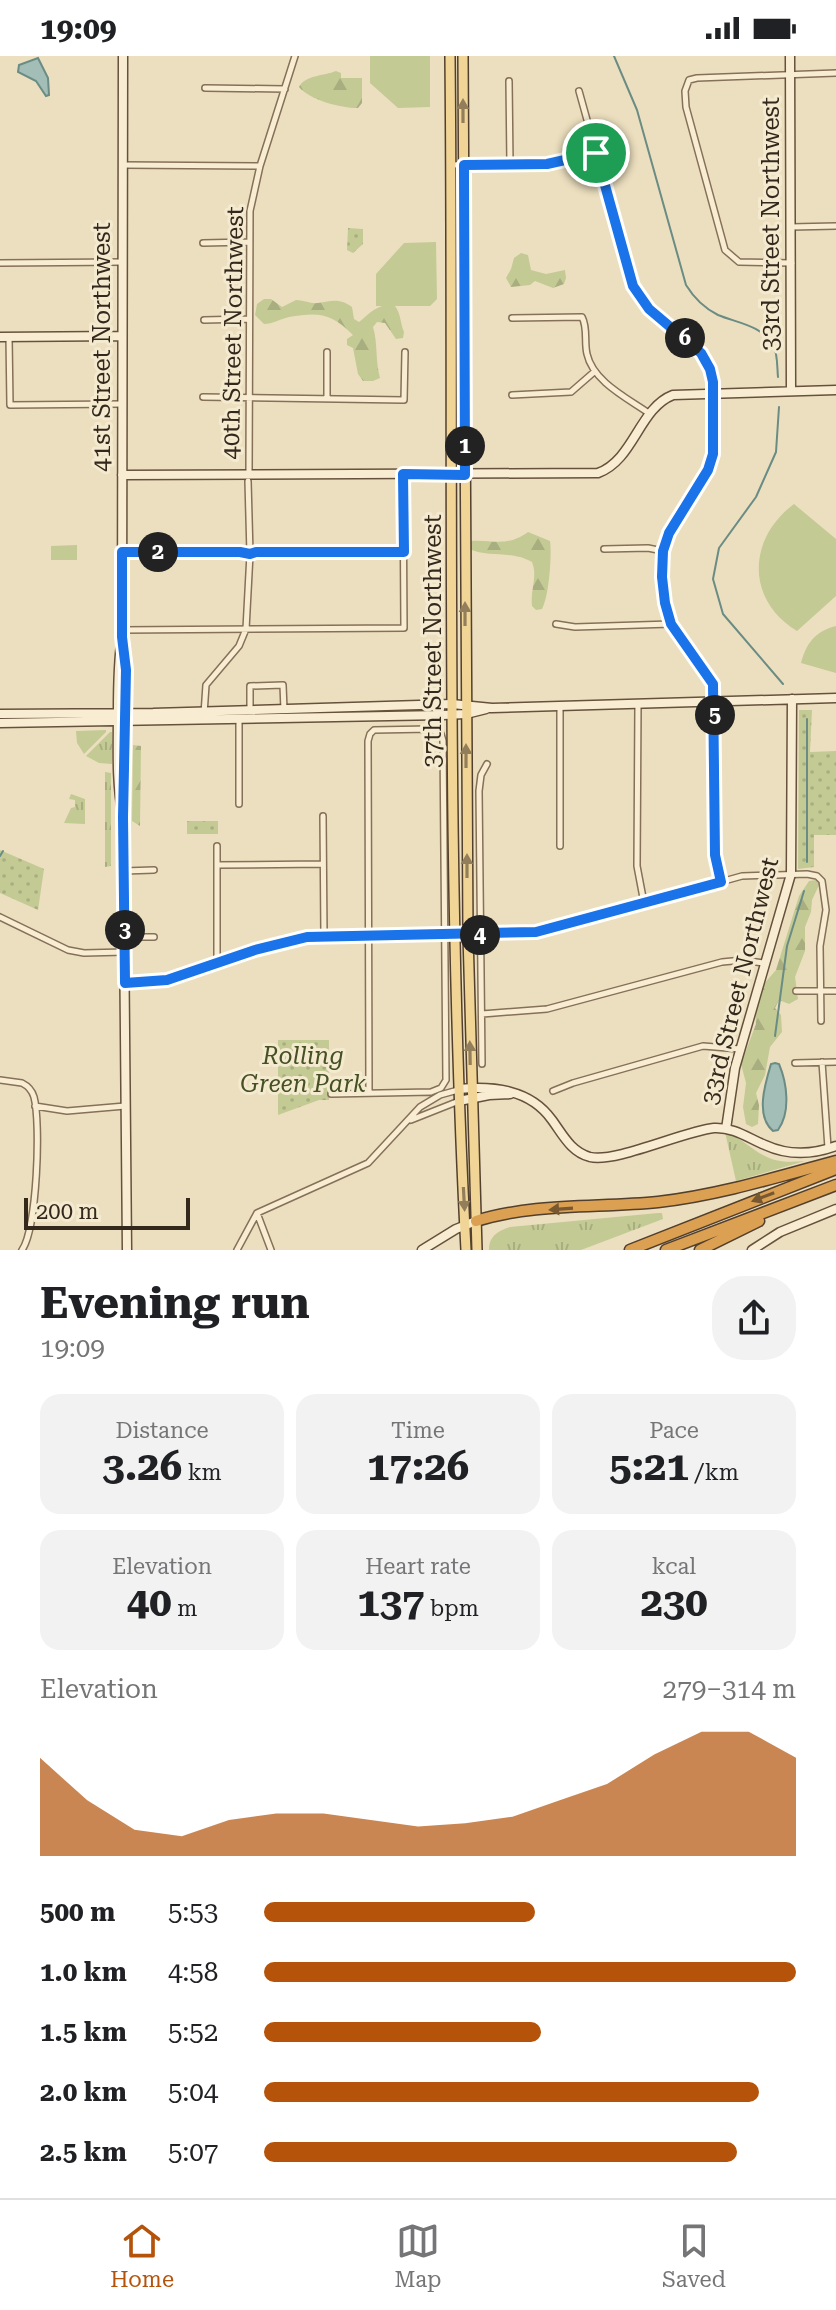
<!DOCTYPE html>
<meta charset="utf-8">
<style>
:root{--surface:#fff;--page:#f2f2f2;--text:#202124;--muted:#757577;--line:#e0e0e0;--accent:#b45309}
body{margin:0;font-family:"Roboto Serif",serif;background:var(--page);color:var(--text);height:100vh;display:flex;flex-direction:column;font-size:30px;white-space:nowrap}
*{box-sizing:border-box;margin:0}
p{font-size:26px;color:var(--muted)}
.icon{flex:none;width:44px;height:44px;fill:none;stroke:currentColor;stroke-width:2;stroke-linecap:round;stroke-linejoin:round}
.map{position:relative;height:1194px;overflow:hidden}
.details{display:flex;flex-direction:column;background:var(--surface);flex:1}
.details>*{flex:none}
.scale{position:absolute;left:24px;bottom:20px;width:166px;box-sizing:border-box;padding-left:8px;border:4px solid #34281c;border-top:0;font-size:22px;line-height:28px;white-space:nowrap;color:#34281c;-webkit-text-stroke:6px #f4eacf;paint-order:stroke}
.pin{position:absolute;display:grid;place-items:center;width:68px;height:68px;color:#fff;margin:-34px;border:4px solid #fff;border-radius:50%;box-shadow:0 2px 8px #0007}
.km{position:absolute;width:40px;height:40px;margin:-20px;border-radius:50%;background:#222;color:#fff;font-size:22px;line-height:40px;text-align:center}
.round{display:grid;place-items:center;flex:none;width:84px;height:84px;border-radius:32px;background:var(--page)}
.summary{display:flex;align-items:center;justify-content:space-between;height:136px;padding:0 40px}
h1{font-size:44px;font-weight:700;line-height:60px}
.metrics{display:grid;grid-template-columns:repeat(3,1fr);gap:12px;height:136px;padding:8px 40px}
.metrics div{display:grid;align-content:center;border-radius:20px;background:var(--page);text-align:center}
.metrics b{font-size:40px;font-weight:700}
.metrics small{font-size:22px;font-weight:400}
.metrics p{font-size:22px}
.chart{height:224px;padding:16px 40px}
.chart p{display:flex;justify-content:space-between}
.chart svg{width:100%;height:144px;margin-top:8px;fill:var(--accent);opacity:.7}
ul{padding:0 40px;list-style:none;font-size:26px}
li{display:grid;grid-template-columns:128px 96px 1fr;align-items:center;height:60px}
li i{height:20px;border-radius:10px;background:var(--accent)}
.status{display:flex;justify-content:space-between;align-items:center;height:56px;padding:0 40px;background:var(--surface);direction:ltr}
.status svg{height:22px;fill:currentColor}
.menu{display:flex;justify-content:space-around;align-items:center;height:112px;border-top:2px solid var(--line);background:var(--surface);font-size:22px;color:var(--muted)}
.menu a{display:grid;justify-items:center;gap:4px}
.menu .current{color:var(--accent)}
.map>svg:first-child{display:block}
.grass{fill:url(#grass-tufts)}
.forest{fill:url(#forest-firs)}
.park{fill:url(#park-dots)}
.pitch{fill:#c3ca94}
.water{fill:#a2beb6;stroke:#6a8c84;stroke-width:2}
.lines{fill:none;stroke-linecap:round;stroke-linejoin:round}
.stream{stroke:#6a8c84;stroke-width:2}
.street-casing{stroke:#857058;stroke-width:8}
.secondary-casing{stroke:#66513c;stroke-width:11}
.primary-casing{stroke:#523f2d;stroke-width:12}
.highway-casing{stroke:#523f2d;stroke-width:13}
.street{stroke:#f8edd2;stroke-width:5}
.secondary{stroke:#f8edd2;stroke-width:8}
.primary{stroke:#f0d597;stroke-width:9}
.highway{stroke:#dba051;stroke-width:10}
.oneway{fill:#927e5a}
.oneway2{fill:#775831}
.route-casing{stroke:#fff;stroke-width:16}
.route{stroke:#1a73e8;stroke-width:10}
.labels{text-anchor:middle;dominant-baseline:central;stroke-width:6;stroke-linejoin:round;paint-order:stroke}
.street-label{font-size:24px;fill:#34281c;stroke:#f4eacf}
.park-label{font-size:24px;font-style:italic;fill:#455023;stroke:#f4eacf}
</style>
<div class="status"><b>19:09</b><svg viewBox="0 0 49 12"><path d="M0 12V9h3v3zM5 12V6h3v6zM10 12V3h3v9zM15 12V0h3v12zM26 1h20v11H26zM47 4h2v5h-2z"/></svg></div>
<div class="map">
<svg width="836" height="1194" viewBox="0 0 836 1194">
<defs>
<pattern id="grass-tufts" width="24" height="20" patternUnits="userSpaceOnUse" patternTransform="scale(2)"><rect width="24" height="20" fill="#c3ca94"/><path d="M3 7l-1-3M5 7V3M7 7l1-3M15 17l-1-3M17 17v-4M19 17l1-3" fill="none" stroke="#a8ae7f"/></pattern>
<pattern id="forest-firs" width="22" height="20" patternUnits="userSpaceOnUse" patternTransform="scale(2)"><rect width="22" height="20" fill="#c3ca94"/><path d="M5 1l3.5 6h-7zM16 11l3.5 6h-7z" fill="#a8ae7f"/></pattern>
<pattern id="park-dots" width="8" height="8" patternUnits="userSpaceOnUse" patternTransform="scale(2)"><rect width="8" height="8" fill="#c3ca94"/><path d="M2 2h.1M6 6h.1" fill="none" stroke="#a8ae7f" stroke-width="1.8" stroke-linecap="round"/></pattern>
</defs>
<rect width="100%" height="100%" fill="#ecdfbf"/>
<path class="grass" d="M 106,674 L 106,676 L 84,698 L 77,687 L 76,675 Z
M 110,676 L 112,676 L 112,708 L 99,707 L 86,700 Z
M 105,716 L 111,717 L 111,810 L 105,811 Z
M 71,738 L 85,743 L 85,768 L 64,767 L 71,752 L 75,751 L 75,744 L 69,743 Z
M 725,1076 C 741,1081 750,1093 765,1100 C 777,1107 792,1106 805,1105 L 736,1125 Z
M 658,1157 L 662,1157 L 663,1163 L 581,1194 L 489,1194 C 489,1180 498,1175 510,1171 Z"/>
<path class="forest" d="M 336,15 L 341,17 L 341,22 L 362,22 L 362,47 L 358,52 C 340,52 310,44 299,31 C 305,19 324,20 336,15 Z
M 521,197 L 528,199 L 531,214 L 546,218 L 565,214 L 566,222 L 564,228 L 553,232 L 535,225 L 530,229 L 511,231 L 506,222 L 511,213 L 514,202 Z
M 264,243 L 271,243 L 282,251 L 296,244 C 303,244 311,248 318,247 C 332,245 339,242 352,251 L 354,263 L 359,266 C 371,256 377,248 394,249 C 401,256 400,267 404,276 L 403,282 L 396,283 L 385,267 L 377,266 L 373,271 C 378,287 375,304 380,322 L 373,325 L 363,325 L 358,318 L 353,292 L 347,289 L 347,283 L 353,279 C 331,257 319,256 289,261 C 280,263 273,268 264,268 L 255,259 L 257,248 Z
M 528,476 L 550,485 C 552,499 549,541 542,553 L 536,554 L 532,550 C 530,534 538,521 532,506 C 512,494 489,502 469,493 L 470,485 C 492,483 506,492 528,476 Z
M 133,689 L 141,690 L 140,770 L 132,765 Z
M 816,824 L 820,827 L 812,844 L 811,856 L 805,871 L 805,895 L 795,921 L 798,943 L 789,948 L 779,944 L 775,952 L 781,959 L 782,976 L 770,991 L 765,1019 L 756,1037 L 759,1049 L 758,1068 L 752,1071 L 746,1068 L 743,1051 L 746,1027 L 741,1008 L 756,968 L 755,953 L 763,929 L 776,914 L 799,840 L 809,825 Z"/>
<path class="park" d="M 348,172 L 363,173 L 363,188 L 353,197 L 347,194 Z
M 799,654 L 812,654 L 810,696 L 836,695 L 836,779 L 814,779 L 814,811 L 798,813 Z
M 187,765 L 218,765 L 218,778 L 187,778 Z
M 0,794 L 44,813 L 38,854 L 0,837 Z
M 278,984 L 329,984 L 329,1044 L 319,1044 L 278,1059 Z"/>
<path class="pitch" d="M 370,0 L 430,0 L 430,51 L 398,52 L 370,27 Z
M 436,186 L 437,243 L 430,250 L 376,250 L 376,218 L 404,187 Z
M 794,448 L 836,483 L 836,540 L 797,575 C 746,544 747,483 794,448 Z
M 77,489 L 77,504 L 51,504 L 51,490 Z
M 836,570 L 836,617 L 801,607 C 806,588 815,575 836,570 Z"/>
<path class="water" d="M 38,2 L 48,22 L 49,39 L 46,40 L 36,25 L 18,16 L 19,9 Z
M 775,1007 L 779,1008 C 787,1027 791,1056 778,1074 L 773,1075 C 755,1060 765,1028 771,1008 Z"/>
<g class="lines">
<path class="stream" d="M 614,0 L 637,54 L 686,229 C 694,242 704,252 718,259 C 737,267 761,269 773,289 C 778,297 777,312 778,321
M 779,351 L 776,396 L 756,441 L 719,492 L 713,523 L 723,558 L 783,628
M 807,663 L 807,806
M 0,800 L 3,795
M 775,980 L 787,890 L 804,835"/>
<defs>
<path id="street" d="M 509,25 L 510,108
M 205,32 L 285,33
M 579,35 L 633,230 L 649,253 L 696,292 L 708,308 L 713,326 L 714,391 L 711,407 L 674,466 L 663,495 L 662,511 L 662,532 L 671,568 L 713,628 L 715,799 L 721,826
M 123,109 L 260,110
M 451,109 L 555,107 L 596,97
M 791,171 L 836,170
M 203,187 L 249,186
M 0,207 L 123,206
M 792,207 L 739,206 L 725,194 L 686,51 L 685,35 L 689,24 L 697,22 L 836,17
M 512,262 L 582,261 C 588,272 584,286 587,298 C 593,326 629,343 650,358
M 204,264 L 248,263
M 9,281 L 10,349 L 122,348
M 512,339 L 571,336 L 594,316
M 203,341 L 404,344 L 405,296
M 327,343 L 327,296
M 249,418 L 250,155 L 260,110 L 295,0
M 604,493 L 648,492 L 663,495
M 122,496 L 240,496 L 250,498 L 256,496 L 404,496
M 556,568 L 575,571 L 671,568
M 123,574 L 404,572 L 403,418
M 638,648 L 637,810 L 644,847
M 250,654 L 250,630 L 283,629 L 284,654
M 204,658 L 206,629 L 239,590 L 246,573 L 250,498 L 248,425
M 239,664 L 239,748
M 323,760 L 324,880
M 217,790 L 217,907
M 560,790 L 560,651
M 217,809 L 323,808
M 124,815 L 154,814
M 0,861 L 68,894 L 84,897 L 125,896
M 125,881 L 154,881
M 125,927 L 167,924 L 255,894 L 307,881 L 523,878 L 551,873 L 742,820 L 807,818 L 817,820 L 822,825 L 826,854 L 820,890 L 821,965
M 796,935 L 836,935
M 482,958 L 547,953 L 722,906 L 743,904 L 763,907
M 822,1006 L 828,1092
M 795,1007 L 836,1006
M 482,1008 L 479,735 L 481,719 L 487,708
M 0,1024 L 22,1027 C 28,1030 32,1034 34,1041 C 41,1067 37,1173 22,1194
M 553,1035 L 573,1027 L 703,990 L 740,993
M 331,1038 L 431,1036 L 441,1032 L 446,1024 L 443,685 L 441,678 L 430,673 L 374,674 L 370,678 L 368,685 L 369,1037
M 35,1050 L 67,1055 L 125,1050
M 411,1064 L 459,1045
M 257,1157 L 271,1194
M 237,1194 L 257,1157 L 368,1107 L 420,1051 L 440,1039 L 458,1034"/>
<path id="secondary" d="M 123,0 L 122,581 C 118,606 118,631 118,656 C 118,691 116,726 123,761
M 790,0 L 791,335
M 0,281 L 122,280
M 122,419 L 598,417 C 634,404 639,352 673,339 L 836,334
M 124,591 L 126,614 L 123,761 L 127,1194
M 0,658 L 153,657 L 452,648 L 492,652 L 836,642
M 0,667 L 443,659 L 466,658 L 486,653
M 459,1033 C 493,1030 530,1033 552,1064 C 563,1079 571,1096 590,1101 C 616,1107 684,1075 714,1072 C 734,1071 748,1082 765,1089 C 789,1100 812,1099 836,1090
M 459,1045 L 489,1039 L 510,1038
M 726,1073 L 735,1012 L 791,818 L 792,643
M 422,1194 L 456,1173 L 476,1165
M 752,1194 L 780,1176 L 836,1153"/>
<path id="primary" d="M 450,0 C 454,398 445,796 466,1194
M 463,0 L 468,879 L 477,1194"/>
<path id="highway" d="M 476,1165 C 533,1147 598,1152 658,1146 C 719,1139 777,1121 836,1105
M 630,1194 L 836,1113
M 666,1194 L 836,1129
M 700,1194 L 759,1165"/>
</defs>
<use href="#street" class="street-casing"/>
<use href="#secondary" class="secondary-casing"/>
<use href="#primary" class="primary-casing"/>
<use href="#highway" class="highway-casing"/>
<use href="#street" class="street"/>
<use href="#secondary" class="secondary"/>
<use href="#primary" class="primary"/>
<use href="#highway" class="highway"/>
</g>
<defs><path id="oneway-solid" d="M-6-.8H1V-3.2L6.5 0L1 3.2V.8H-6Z" transform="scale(2)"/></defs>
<g class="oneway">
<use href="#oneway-solid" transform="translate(463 55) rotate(-90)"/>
<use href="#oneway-solid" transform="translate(465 558) rotate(-90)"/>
<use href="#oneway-solid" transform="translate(466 700) rotate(-90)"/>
<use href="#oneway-solid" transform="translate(467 810) rotate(-90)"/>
<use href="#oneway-solid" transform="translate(470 997) rotate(-91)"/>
<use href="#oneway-solid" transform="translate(464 1143) rotate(87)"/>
</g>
<g class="oneway2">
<use href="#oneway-solid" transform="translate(763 1141) rotate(159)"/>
<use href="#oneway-solid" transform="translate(561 1153) rotate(176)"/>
</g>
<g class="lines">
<defs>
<path id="route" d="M 596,97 L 633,230 L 649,253 L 701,297 L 710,313 L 713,326 L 713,398 L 708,414 L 669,477 L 663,495 L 662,521 L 665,547 L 671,568 L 713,628 L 715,799 L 721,826 L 536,876 L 307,881 L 255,894 L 167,924 L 125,927 L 123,761 L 126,614 L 122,581 L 122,496 L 240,496 L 250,498 L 256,496 L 404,496 L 403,418 L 465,419 L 464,109 L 547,108 Z"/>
</defs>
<use href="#route" class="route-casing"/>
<use href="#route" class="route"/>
</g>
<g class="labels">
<g class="street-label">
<text transform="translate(771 168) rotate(-90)">33rd Street Northwest</text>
<text transform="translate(233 277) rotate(-89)">40th Street Northwest</text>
<text transform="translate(102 291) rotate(-90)">41st Street Northwest</text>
<text transform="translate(433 585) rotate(-90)">37th Street Northwest</text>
<text transform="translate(740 925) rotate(-76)">33rd Street Northwest</text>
</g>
<g class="park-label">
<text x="303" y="1000">Rolling<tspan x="303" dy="28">Green Park</tspan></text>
</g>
</g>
</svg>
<div class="scale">200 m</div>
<div class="pin" style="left:596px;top:97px;background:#1e9e55"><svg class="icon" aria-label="arrive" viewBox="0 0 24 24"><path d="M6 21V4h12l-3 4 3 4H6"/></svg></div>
<b class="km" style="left:465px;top:390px">1</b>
<b class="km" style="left:158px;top:496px">2</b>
<b class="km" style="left:125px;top:874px">3</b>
<b class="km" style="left:480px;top:879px">4</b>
<b class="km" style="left:715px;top:659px">5</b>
<b class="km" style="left:685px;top:282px">6</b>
</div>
<section class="details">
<div class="summary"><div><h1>Evening run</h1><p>19:09</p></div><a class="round"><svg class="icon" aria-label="share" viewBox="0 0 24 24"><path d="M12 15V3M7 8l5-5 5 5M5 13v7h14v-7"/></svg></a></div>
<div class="metrics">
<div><p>Distance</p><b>3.26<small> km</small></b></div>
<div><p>Time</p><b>17:26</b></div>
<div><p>Pace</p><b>5:21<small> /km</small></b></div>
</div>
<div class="metrics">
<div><p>Elevation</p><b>40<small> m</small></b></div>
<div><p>Heart rate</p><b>137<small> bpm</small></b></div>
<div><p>kcal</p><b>230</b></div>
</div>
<div class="chart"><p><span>Elevation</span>279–314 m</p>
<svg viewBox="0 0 160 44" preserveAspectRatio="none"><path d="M0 44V14L10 27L20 36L30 38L40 33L50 31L60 31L70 33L80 35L90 34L100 32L110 27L120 22L130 13L140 6L150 6L160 14V44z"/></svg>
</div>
<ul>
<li><b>500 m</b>5:53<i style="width:51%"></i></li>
<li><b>1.0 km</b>4:58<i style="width:100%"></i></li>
<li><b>1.5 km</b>5:52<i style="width:52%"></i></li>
<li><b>2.0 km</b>5:04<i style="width:93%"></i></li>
<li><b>2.5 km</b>5:07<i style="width:89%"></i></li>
</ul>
</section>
<nav class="menu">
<a class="current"><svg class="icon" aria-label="home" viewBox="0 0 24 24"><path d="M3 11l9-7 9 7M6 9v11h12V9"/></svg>Home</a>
<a><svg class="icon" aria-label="map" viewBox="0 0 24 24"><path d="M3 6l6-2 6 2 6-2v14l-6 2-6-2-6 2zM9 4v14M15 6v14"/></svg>Map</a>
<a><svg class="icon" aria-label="saved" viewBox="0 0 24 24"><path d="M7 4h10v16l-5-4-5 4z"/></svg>Saved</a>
</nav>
